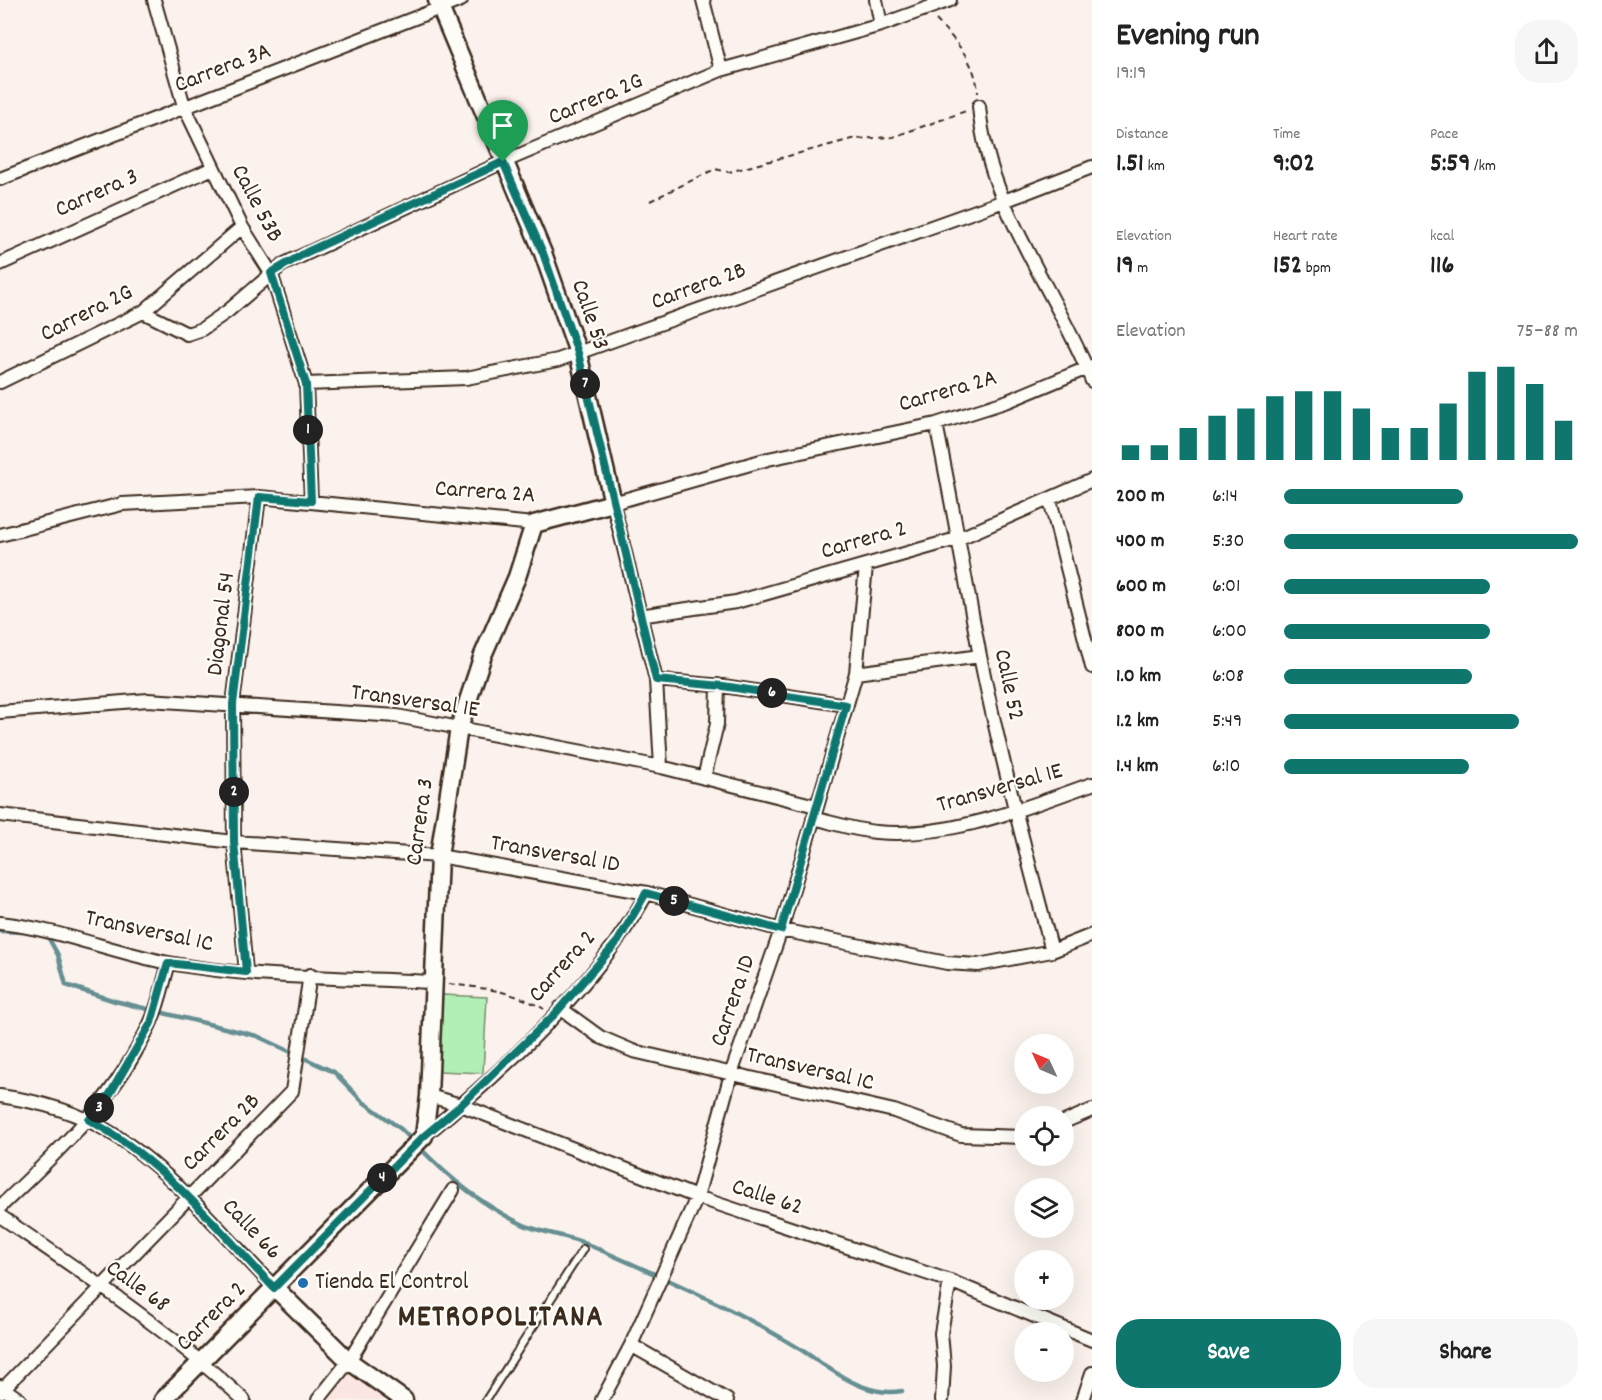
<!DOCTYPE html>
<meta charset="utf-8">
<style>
:root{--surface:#fff;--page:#f6f6f6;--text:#222;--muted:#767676;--accent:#0f766e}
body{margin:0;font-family:Dekko,sans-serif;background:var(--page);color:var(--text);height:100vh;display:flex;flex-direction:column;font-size:22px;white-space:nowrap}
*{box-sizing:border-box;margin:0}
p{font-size:20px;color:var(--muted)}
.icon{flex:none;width:33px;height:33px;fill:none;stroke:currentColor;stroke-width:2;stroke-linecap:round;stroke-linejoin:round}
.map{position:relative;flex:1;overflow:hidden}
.drawer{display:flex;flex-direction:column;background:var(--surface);width:510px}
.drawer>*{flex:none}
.needle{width:39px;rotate:314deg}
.buttons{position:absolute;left:1014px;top:1034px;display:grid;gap:12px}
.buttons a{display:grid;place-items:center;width:60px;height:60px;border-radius:50%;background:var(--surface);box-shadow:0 6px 24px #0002;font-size:30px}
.pin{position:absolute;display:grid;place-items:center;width:51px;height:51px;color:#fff;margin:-62px -26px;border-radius:50% 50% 50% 0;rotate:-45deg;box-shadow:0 0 6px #0007}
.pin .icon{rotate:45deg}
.km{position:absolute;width:30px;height:30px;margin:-15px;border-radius:50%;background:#222;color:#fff;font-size:16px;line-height:30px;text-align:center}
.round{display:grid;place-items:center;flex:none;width:63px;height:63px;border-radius:24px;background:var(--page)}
.summary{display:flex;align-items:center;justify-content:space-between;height:102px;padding:0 24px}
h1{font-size:33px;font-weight:700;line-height:45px}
.figures{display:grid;grid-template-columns:repeat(3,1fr);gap:9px;height:102px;padding:6px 24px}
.figures div{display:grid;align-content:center}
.figures b{font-size:26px;font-weight:700}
.figures small{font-size:16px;font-weight:400}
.figures p{font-size:16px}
.chart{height:168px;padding:12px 24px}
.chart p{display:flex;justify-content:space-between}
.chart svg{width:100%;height:108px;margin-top:6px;stroke:var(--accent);stroke-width:6}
.button{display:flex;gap:12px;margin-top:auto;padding:12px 24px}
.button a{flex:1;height:69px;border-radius:24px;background:var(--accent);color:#fff;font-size:24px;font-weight:700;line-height:69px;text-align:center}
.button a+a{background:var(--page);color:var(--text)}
ul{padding:0 24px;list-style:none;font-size:20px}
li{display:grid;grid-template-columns:96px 72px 1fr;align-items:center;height:45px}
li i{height:15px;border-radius:8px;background:var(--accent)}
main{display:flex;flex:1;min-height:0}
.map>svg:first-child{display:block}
.built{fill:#fbe6e1}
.green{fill:#b2efb6;stroke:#768c6a;stroke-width:1.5}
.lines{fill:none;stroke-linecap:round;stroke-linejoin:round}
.stream{stroke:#668f92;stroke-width:4.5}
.lane-casing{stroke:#3b2a1e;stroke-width:10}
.street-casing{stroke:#3b2a1e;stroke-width:16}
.secondary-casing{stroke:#3b2a1e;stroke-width:21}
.path{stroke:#3b2a1e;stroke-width:2;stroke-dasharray:6 4.5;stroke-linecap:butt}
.lane{stroke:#fdfcf7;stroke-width:6}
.street{stroke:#fdfcf7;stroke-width:12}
.secondary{stroke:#fdfcf7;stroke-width:16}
.route-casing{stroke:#fff;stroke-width:12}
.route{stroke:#0f766e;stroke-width:8}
.poi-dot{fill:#1f6fb2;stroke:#fdfcf7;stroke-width:2}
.labels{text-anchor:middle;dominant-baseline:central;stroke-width:4.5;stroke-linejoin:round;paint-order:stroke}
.street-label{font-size:24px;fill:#3b2a1e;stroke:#fdfcf7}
.poi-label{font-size:24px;fill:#3b2a1e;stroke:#fdfcf7;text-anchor:start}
.district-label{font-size:30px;font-weight:bold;letter-spacing:1.5px;fill:#3b2a1e;stroke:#fdfcf7}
</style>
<main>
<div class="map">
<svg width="1092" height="1400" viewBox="0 0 1092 1400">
<rect width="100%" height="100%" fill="#fcf2ed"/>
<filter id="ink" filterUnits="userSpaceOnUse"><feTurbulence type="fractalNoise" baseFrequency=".0167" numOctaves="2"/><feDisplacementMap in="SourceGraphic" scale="12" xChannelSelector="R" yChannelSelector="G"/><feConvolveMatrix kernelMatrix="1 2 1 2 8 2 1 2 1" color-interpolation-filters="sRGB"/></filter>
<g filter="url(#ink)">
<path class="built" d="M 350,1373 L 390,1400 L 328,1400 Z"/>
<path class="green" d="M 442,995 L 487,997 L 483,1073 L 438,1071 Z"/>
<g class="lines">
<path class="stream" d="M 0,931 L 23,932
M 43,936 L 48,937 L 58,955 L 66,985 L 115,1001 L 257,1036 L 334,1072 L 362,1101 L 401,1129 L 413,1141
M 419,1147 C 448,1177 485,1207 524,1225 C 545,1234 568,1235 589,1245 C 660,1276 734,1308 800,1349 C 831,1369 864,1398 902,1391"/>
<defs>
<path id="lane" d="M 486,1400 L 583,1249"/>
<path id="street" d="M 154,0 L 184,106 L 242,227 L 271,273 L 306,384 L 311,501
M 703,0 L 721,70
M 876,0 L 881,25
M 979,106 C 987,206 1056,290 1092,381
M 0,179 L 461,0
M 0,264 L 213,168
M 143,312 L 187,334 L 202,329 L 228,311 L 282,265 L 503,162 L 721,70 L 881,25 L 950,0
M 0,382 L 143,312 L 242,227
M 306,384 L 466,378 L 558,360 L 1004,201 L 1092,167
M 936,424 C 952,501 965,579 980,656 C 1000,755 1026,853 1052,951
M 1050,500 L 1092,667
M 0,535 L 122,504 L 259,497 L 534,524
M 639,616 L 736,602 L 960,538 L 1092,480
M 856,673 L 980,656
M 656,680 L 723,686 L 846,705
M 0,712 L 148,700 L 397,716 L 661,767 L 816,806
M 661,767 L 656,680 L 613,503 L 768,459 L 936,424 L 1008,401 L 1092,366
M 704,778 L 717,724 L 718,685
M 0,815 L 234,842 L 439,856 L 647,893 L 781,930 L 947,963 L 978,965 L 1052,951 L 1092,935
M 813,818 C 834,823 855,830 876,832 C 951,839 1023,808 1092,784
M 0,923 C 58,929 112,952 169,963 C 256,979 346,977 434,982
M 246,972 L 234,842 L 233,704 L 259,497
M 560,1008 L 600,1037 L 633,1051 L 894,1111 L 961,1135 L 1024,1137
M 0,1096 C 36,1101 77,1112 108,1131 C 169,1167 225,1237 275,1288
M 429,1096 L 461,1105 L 697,1197 L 950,1281 L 1092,1340
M 1064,1122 L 1092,1110
M 424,1136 C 502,1072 599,982 647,893
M 0,1207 C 61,1148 113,1103 150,1024 C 159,1005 163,983 169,963
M 0,1216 C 84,1274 169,1330 244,1400
M 631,1345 L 727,1400
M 0,1386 L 20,1400
M 0,1392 L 292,1091 L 310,975
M 318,1400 L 349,1361 L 453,1190
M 602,1400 L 631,1345 L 697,1197 L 731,1074 L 781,930 L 856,673 L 866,566
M 942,1400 L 944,1366 L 941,1333 L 950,1281
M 1083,1400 L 1092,1373"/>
<path id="secondary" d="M 275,1288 L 349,1361 L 404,1400
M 163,1400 L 424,1136 L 429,1096 L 439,856 L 459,728 L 483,655 L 517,577 L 534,524 L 613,503 L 578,353 L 543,253 L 437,0"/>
</defs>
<use href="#lane" class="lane-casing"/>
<use href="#street" class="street-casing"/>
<use href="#secondary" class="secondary-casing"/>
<path class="path" d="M 936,20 C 956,41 976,62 978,93
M 650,201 L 715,169 L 729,172 L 852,139 L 893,137 L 966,111
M 449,984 C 485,988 513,991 544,1009"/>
<use href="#lane" class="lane"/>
<use href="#street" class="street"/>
<use href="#secondary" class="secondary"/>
</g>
</g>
<g class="lines" filter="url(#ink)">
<defs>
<path id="route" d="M 503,162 L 543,253 L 578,353 L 656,680 L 723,686 L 846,705 L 781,930 L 646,893 L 618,941 L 555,1014 L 461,1105 L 424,1136 L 274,1288 C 218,1229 162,1159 89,1120 L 110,1094 L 151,1023 L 168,963 L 246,972 L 234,842 L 233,704 L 259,497 L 311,501 L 306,384 L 271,273 L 307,252 Z"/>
</defs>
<use href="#route" class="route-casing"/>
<use href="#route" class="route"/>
</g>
<circle class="poi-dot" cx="303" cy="1283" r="6"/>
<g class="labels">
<g class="street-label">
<text transform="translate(223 69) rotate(-21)">Carrera 3A</text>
<text transform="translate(596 100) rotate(-23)">Carrera 2G</text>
<text transform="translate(97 194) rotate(-24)">Carrera 3</text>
<text transform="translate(256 204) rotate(62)">Calle 53B</text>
<text transform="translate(699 287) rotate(-20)">Carrera 2B</text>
<text transform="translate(87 314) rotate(-27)">Carrera 2G</text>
<text transform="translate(589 315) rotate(71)">Calle 53</text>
<text transform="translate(948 392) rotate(-16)">Carrera 2A</text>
<text transform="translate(485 493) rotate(4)">Carrera 2A</text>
<text transform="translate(864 541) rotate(-16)">Carrera 2</text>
<text transform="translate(222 624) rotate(-83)">Diagonal 54</text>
<text transform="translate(1008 685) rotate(78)">Calle 52</text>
<text transform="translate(415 702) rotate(8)">Transversal 1E</text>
<text transform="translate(1000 789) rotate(-16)">Transversal 1E</text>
<text transform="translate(421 822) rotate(-82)">Carrera 3</text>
<text transform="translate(555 855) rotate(10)">Transversal 1D</text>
<text transform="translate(149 932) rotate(12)">Transversal 1C</text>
<text transform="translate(563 967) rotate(-48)">Carrera 2</text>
<text transform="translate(734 1001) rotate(-71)">Carrera 1D</text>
<text transform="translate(810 1070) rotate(13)">Transversal 1C</text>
<text transform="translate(222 1133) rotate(-45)">Carrera 2B</text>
<text transform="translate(767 1198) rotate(18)">Calle 62</text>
<text transform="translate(251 1230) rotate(46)">Calle 66</text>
<text transform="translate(137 1287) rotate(36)">Calle 68</text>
<text transform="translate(212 1317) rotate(-45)">Carrera 2</text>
</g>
<g class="poi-label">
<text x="315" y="1283">Tienda El Control</text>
</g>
<g class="district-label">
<text x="501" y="1319">METROPOLITANA</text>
</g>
</g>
</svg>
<div class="buttons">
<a><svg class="needle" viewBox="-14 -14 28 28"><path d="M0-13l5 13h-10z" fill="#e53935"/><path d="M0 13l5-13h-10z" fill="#767676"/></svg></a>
<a><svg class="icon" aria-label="locate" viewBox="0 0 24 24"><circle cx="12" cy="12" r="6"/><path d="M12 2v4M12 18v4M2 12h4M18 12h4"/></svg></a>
<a><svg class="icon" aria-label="layers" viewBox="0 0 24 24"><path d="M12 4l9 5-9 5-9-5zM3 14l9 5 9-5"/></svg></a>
<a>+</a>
<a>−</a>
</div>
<div class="pin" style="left:503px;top:162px;background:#1e9e55"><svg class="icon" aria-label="arrive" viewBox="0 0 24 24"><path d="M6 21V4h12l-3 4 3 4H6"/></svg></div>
<b class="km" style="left:308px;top:430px">1</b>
<b class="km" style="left:234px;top:792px">2</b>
<b class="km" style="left:99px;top:1108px">3</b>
<b class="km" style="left:382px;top:1178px">4</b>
<b class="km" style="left:674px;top:901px">5</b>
<b class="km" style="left:772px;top:693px">6</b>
<b class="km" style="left:585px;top:384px">7</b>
</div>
<section class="drawer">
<div class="summary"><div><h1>Evening run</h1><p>19:19</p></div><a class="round"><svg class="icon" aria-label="share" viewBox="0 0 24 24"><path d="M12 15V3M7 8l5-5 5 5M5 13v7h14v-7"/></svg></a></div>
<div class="figures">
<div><p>Distance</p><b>1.51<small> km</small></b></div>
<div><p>Time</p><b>9:02</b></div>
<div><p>Pace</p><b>5:59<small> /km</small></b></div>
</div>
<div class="figures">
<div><p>Elevation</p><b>19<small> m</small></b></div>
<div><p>Heart rate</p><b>152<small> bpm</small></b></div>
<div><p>kcal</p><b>116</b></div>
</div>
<div class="chart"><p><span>Elevation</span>75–88 m</p>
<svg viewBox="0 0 160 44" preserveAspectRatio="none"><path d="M5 44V38M15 44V38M25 44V31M35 44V26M45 44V23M55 44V18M65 44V16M75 44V16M85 44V23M95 44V31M105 44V31M115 44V21M125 44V8M135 44V6M145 44V13M155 44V28"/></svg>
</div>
<ul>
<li><b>200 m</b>6:14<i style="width:61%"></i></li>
<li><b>400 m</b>5:30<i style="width:100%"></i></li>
<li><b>600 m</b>6:01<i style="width:70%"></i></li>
<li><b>800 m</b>6:00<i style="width:70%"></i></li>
<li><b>1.0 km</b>6:08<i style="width:64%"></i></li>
<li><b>1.2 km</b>5:49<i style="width:80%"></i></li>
<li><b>1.4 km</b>6:10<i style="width:63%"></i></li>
</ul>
<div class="button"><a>Save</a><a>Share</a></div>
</section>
</main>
